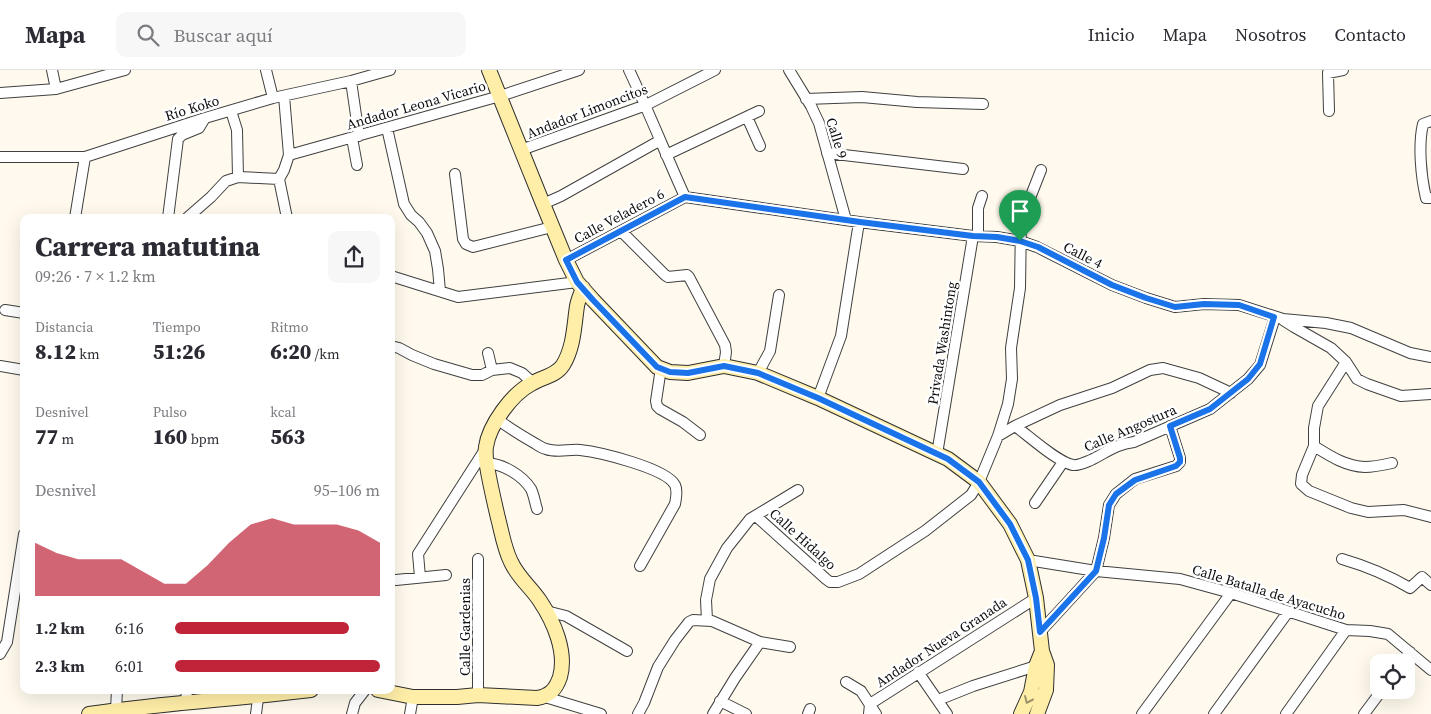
<!DOCTYPE html>
<html lang="es">
<meta charset="utf-8">
<style>
:root{--surface:#fff;--page:#f7f7f7;--text:#2b2b33;--muted:#7c7c81;--line:#e1e1e2;--accent:#bf2438}
body{margin:0;font-family:"Source Serif 4",serif;background:var(--page);color:var(--text);height:100vh;display:flex;flex-direction:column;font-size:19px;white-space:nowrap}
*{box-sizing:border-box;margin:0}
p{font-size:16px;color:var(--muted)}
.icon{flex:none;width:28px;height:28px;fill:none;stroke:currentColor;stroke-width:2;stroke-linecap:round;stroke-linejoin:round}
.map{position:relative;flex:1;overflow:hidden}
.drawer{position:absolute;left:20px;top:144px;width:375px;height:480px;display:flex;flex-direction:column;background:var(--surface);border-radius:10px;box-shadow:0 5px 20px #0002}
.drawer>*{flex:none}
.buttons{position:absolute;left:1370px;top:584px;display:grid;gap:10px}
.buttons a{display:grid;place-items:center;width:45px;height:45px;border-radius:10px;background:var(--surface);box-shadow:0 5px 20px #0002;font-size:25px}
.pin{position:absolute;display:grid;place-items:center;width:42px;height:42px;color:#fff;margin:-51px -21px;border-radius:50% 50% 50% 0;rotate:-45deg;box-shadow:0 0 5px #0007}
.pin .icon{rotate:45deg}
.round{display:grid;place-items:center;flex:none;width:52px;height:52px;border-radius:10px;background:var(--page)}
.head{display:flex;align-items:center;justify-content:space-between;height:85px;padding:0 15px}
h1{font-size:28px;font-weight:800;line-height:38px}
.figures{display:grid;grid-template-columns:repeat(3,1fr);gap:8px;height:85px;padding:5px 15px}
.figures div{display:grid;align-content:center}
.figures b{font-size:21px;font-weight:800}
.figures small{font-size:14px;font-weight:400}
.figures p{font-size:14px}
.chart{height:140px;padding:10px 15px}
.chart p{display:flex;justify-content:space-between}
.chart svg{width:100%;height:90px;margin-top:5px;fill:var(--accent);opacity:.7}
ul{padding:0 15px;list-style:none;font-size:16px}
li{display:grid;grid-template-columns:80px 60px 1fr;align-items:center;height:38px}
li i{height:12px;border-radius:6px;background:var(--accent)}
header{display:flex;align-items:center;gap:30px;box-sizing:border-box;height:70px;padding:0 25px;background:var(--surface);border-bottom:1px solid var(--line)}
header strong{font-size:24px}
nav{display:flex;gap:28px;margin-inline-start:auto;font-size:18px}
.search{width:350px;height:45px;background:var(--page);display:flex;align-items:center;gap:12px;box-sizing:border-box;padding:0 18px;border-radius:10px;color:var(--muted);font-size:19px}
.map>svg:first-child{display:block}
.lines{fill:none;stroke-linecap:round;stroke-linejoin:round}
.street-casing{stroke:#404040;stroke-width:12}
.secondary-casing{stroke:#2f2f2f;stroke-width:16}
.street{stroke:#fff;stroke-width:10}
.secondary{stroke:#ffeea8;stroke-width:14}
.oneway{stroke:#9e946a}
.route-casing{stroke:#fff;stroke-width:10}
.route{stroke:#1a73e8;stroke-width:6}
.labels{text-anchor:middle;dominant-baseline:central;stroke-width:5;stroke-linejoin:round;paint-order:stroke}
.street-label{font-size:14px;fill:#0d0d0d;stroke:#fff}
</style>
<header>
<strong>Mapa</strong>
<div class="search"><svg class="icon" aria-label="search" viewBox="0 0 24 24"><circle cx="10" cy="10" r="6"/><path d="M15 15l6 6"/></svg>Buscar aquí</div>
<nav><a>Inicio</a><a>Mapa</a><a>Nosotros</a><a>Contacto</a></nav>
</header>
<div class="map">
<svg width="1431" height="644" viewBox="0 0 1431 644">
<rect width="100%" height="100%" fill="#fffaed"/>
<g class="lines">
<defs>
<path id="street" d="M 52,0 L 56,19
M 266,0 L 273,28
M 629,0 C 649,42 666,85 685,127
M 789,0 L 811,36 L 819,53 L 846,150
M 351,11 L 359,66
M 0,23 L 56,19 L 125,0
M 284,26 L 289,85 L 284,100 L 279,109 L 287,148
M 806,29 L 862,27 L 917,32 L 983,34
M 231,41 L 237,60 L 238,107
M 1329,41 L 1328,3 L 1343,0
M 747,47 L 760,76
M 1431,51 L 1423,54 C 1418,75 1421,107 1426,128 L 1431,128
M 387,58 L 404,134 L 411,145 L 419,152 L 427,163 L 435,181 L 438,199 L 440,221
M 352,68 L 357,95
M 521,80 L 646,35 L 715,0
M 827,83 L 963,99
M 289,85 L 500,26 L 579,0
M 666,85 L 759,41
M 0,87 L 85,87 L 205,48 L 273,28 L 351,11 L 390,0
M 455,104 L 463,169 L 466,174 L 473,177 L 552,157
M 685,127 L 859,152 L 973,166 L 997,167 L 1020,171 L 1037,177 L 1112,215 L 1146,228 L 1175,237 L 1204,234 L 1239,235 L 1283,249 L 1326,253 L 1351,258 L 1410,283 L 1431,287
M 543,134 L 561,126 L 659,71
M 75,148 L 85,87
M 168,148 L 178,69 L 182,65 L 199,58 L 205,48
M 187,148 L 211,127 L 226,111 L 238,107 L 279,109
M 621,161 L 665,205 L 668,207 L 687,205 L 689,207 L 725,275 L 726,282 L 724,296
M 978,166 L 978,138 L 982,126
M 566,190 L 685,127
M 391,206 L 458,227 L 577,212
M 5,240 L 24,243
M 1283,250 L 1294,257 L 1331,278 L 1346,292 L 1357,309 L 1367,314 L 1401,326 L 1431,324
M 391,276 L 399,278 L 412,285 L 434,294 L 472,305 L 482,305 L 492,300 L 510,298 L 522,303 L 533,313
M 488,283 L 492,300
M 1346,292 L 1318,336 L 1314,358 L 1314,376 L 1302,405 L 1301,414 L 1309,421 L 1351,438 L 1368,442 L 1404,440 L 1431,447
M 0,296 L 24,300
M 661,298 L 656,331 L 657,336 L 660,339 L 683,352 L 700,365
M 758,303 L 770,281 L 779,225
M 818,328 L 841,266 L 859,152
M 497,349 C 509,358 522,366 536,374 C 539,376 542,378 546,379 C 557,383 569,379 580,380 C 599,382 666,398 675,415 C 678,421 676,428 675,434 L 640,496
M 1015,356 C 1029,366 1057,392 1073,395 C 1078,396 1086,392 1091,390 C 1107,382 1116,374 1134,372 L 1210,339 L 1248,309 L 1260,295 L 1275,247
M 998,366 L 1015,356 L 1060,335 L 1112,318 L 1150,300 L 1163,298 L 1199,308 L 1231,323
M 1314,376 C 1330,386 1345,396 1365,397 C 1374,397 1383,395 1392,393
M 937,384 L 973,166
M 487,393 C 503,394 522,405 531,419 C 534,425 535,433 537,439
M 1035,433 L 1063,392
M 756,446 L 826,509 L 830,512 L 838,512 L 859,504 L 925,461 L 971,425 L 979,412 L 998,366 L 1008,334 L 1012,309 L 1011,278 L 1020,218 L 1021,151 L 1041,100
M 478,489 L 478,625
M 1342,489 C 1366,496 1388,505 1410,518 L 1422,507 L 1431,515
M 1028,490 L 1096,501 L 1180,509 L 1231,523 L 1346,560 L 1370,561 L 1388,564 L 1431,600
M 420,507 L 418,484 L 486,378
M 396,510 L 446,505
M 546,541 L 566,546 L 627,581
M 707,550 L 706,530 L 710,509 L 727,478 L 750,449 L 798,420
M 1040,562 L 1096,501 L 1104,468 L 1109,435 L 1116,424 L 1135,409 L 1176,396 L 1180,392 L 1180,388 L 1170,356
M 0,584 L 7,572 L 24,464
M 1402,592 L 1410,582
M 918,602 L 947,644
M 846,612 L 861,621 L 876,644
M 545,627 L 601,644
M 938,630 L 973,616 L 1036,596 L 1041,596
M 720,631 L 746,644
M 186,632 L 187,620
M 116,640 L 117,620
M 256,644 L 259,620
M 352,644 L 355,633 L 365,620
M 410,644 L 413,627
M 638,644 L 644,633 L 658,597 L 675,570 L 689,552 L 693,550 L 712,551 L 760,572 L 790,577
M 713,644 L 735,608 L 760,572
M 808,644 L 810,639
M 869,644 L 870,634 L 1036,528
M 1142,644 L 1231,523
M 1214,644 L 1288,542
M 1286,644 L 1346,560
M 1364,644 L 1382,620"/>
<path id="secondary" d="M 489,0 L 543,134 L 566,190 L 577,212 L 593,230 L 657,297 L 670,302 L 688,303 L 724,296 L 758,303 L 818,328 L 948,389 L 979,412 L 1010,454 L 1028,490 L 1036,528 L 1042,581 L 1047,595 L 1046,620 L 1037,644
M 378,620 L 413,627 L 457,627 L 478,625 L 537,628 C 550,626 556,619 560,607 C 567,582 554,552 540,531 C 531,517 519,509 511,492 C 504,478 502,463 498,448 C 494,431 490,414 487,396 C 486,390 485,383 486,377 C 489,355 512,324 531,314 C 542,307 556,306 563,295 C 574,277 574,256 577,236 C 578,230 581,224 583,218
M 89,644 C 163,633 237,629 311,620
M 1021,644 L 1031,622 L 1036,596 L 1042,581"/>
</defs>
<use href="#street" class="street-casing"/>
<use href="#secondary" class="secondary-casing"/>
<use href="#street" class="street"/>
<use href="#secondary" class="secondary"/>
</g>
<defs><path id="oneway-chevron" d="M-2-3.5L2.5 0L-2 3.5" fill="none" stroke-width="1.6" stroke-linecap="round" stroke-linejoin="round" transform="scale(1.25)"/></defs>
<use class="oneway" href="#oneway-chevron" transform="translate(1028 630) rotate(114)"/>
<g class="lines">
<defs>
<path id="route" d="M 685,127 L 860,152 L 973,166 L 997,167 L 1020,171 L 1038,177 L 1112,215 L 1146,228 L 1175,237 L 1204,234 L 1239,235 L 1274,247 L 1260,294 L 1248,309 L 1210,339 L 1170,356 L 1180,388 L 1180,392 L 1176,396 L 1135,410 L 1116,424 L 1109,435 L 1104,468 L 1096,501 L 1040,562 L 1036,528 L 1028,490 L 1010,454 L 979,412 L 948,389 L 818,328 L 758,303 L 724,296 L 688,303 L 670,302 L 657,297 L 593,230 L 577,212 L 566,190 Z"/>
</defs>
<use href="#route" class="route-casing"/>
<use href="#route" class="route"/>
</g>
<g class="labels">
<g class="street-label">
<text transform="translate(416 35) rotate(-16)">Andador Leona Vicario</text>
<text transform="translate(192 38) rotate(-17)">Río Koko</text>
<text transform="translate(587 41) rotate(-21)">Andador Limoncitos</text>
<text transform="translate(837 68) rotate(73)">Calle 9</text>
<text transform="translate(619 146) rotate(-28)">Calle Veladero 6</text>
<text transform="translate(1083 185) rotate(27)">Calle 4</text>
<text transform="translate(942 273) rotate(-81)">Privada Washintong</text>
<text transform="translate(1130 358) rotate(-23)">Calle Angostura</text>
<text transform="translate(803 469) rotate(42)">Calle Hidalgo</text>
<text transform="translate(1269 522) rotate(17)">Calle Batalla de Ayacucho</text>
<text transform="translate(465 557) rotate(-90)">Calle Gardenias</text>
<text transform="translate(941 572) rotate(-33)">Andador Nueva Granada</text>
</g>
</g>
</svg>
<div class="buttons">
<a><svg class="icon" aria-label="locate" viewBox="0 0 24 24"><circle cx="12" cy="12" r="6"/><path d="M12 2v4M12 18v4M2 12h4M18 12h4"/></svg></a>
</div>
<div class="pin" style="left:1020px;top:171px;background:#1e9e55"><svg class="icon" aria-label="arrive" viewBox="0 0 24 24"><path d="M6 21V4h12l-3 4 3 4H6"/></svg></div>
<section class="drawer">
<div class="head"><div><h1>Carrera matutina</h1><p>09:26 · 7 × 1.2 km</p></div><a class="round"><svg class="icon" aria-label="share" viewBox="0 0 24 24"><path d="M12 15V3M7 8l5-5 5 5M5 13v7h14v-7"/></svg></a></div>
<div class="figures">
<div><p>Distancia</p><b>8.12<small> km</small></b></div>
<div><p>Tiempo</p><b>51:26</b></div>
<div><p>Ritmo</p><b>6:20<small> /km</small></b></div>
</div>
<div class="figures">
<div><p>Desnivel</p><b>77<small> m</small></b></div>
<div><p>Pulso</p><b>160<small> bpm</small></b></div>
<div><p>kcal</p><b>563</b></div>
</div>
<div class="chart"><p><span>Desnivel</span>95–106 m</p>
<svg viewBox="0 0 160 44" preserveAspectRatio="none"><path d="M0 44V18L10 23L20 26L30 26L40 26L50 32L60 38L70 38L80 29L90 18L100 9L110 6L120 9L130 9L140 9L150 12L160 18V44z"/></svg>
</div>
<ul>
<li><b>1.2 km</b>6:16<i style="width:85%"></i></li>
<li><b>2.3 km</b>6:01<i style="width:100%"></i></li>
</ul>
</section>
</div>
